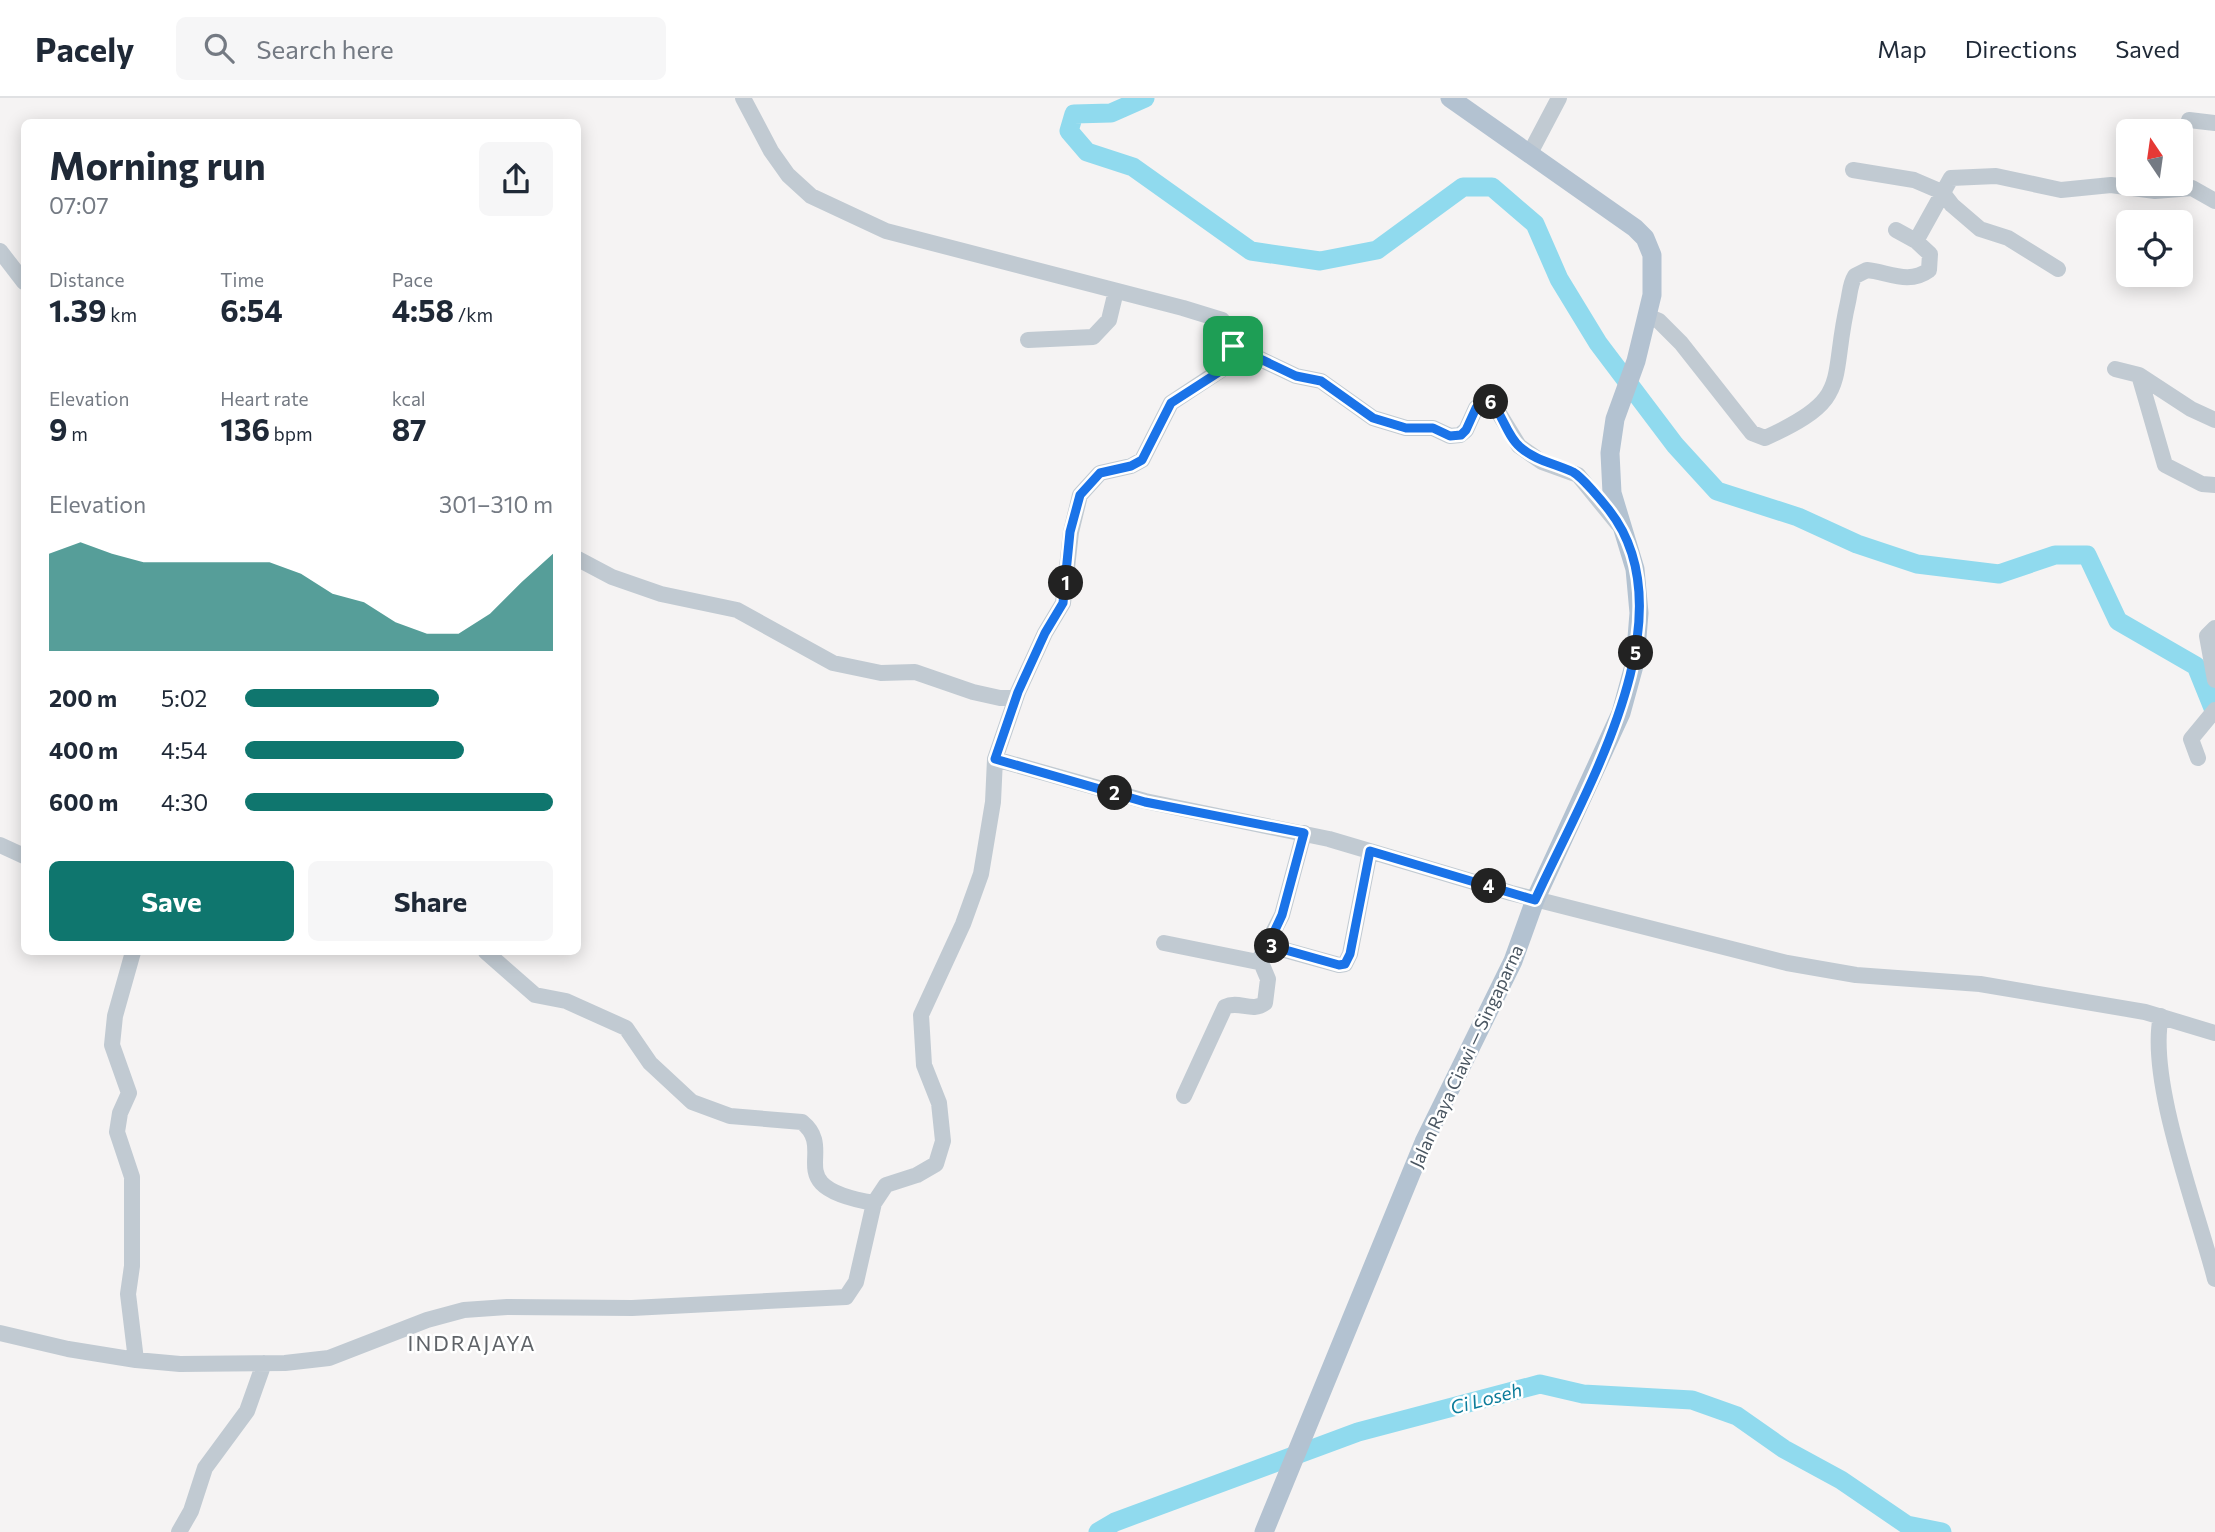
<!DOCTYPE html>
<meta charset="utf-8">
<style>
:root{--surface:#fff;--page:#f6f6f7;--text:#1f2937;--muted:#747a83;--line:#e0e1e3;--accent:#0f766e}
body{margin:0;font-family:Commissioner,sans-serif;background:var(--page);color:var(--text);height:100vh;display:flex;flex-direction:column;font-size:26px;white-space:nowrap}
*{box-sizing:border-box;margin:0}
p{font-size:23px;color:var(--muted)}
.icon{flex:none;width:38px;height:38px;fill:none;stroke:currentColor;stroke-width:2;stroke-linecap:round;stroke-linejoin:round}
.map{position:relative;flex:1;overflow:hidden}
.side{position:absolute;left:21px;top:21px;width:560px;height:836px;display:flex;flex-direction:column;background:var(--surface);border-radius:10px;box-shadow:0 4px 18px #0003}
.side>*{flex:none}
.needle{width:46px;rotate:347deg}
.tools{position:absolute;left:2116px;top:21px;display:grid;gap:14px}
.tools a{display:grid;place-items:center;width:77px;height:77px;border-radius:10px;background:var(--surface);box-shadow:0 4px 18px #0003;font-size:35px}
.pin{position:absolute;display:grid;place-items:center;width:60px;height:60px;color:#fff;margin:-30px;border-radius:14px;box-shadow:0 4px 10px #0006}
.km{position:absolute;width:35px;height:35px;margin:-18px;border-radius:50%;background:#222;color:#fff;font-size:19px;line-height:35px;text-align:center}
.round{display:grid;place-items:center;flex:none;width:74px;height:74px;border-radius:10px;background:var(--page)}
.head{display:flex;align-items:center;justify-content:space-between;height:119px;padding:0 28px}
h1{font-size:38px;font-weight:700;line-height:52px}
.metrics{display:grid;grid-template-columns:repeat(3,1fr);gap:10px;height:119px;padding:7px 28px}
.metrics div{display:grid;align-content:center}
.metrics b{font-size:30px;font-weight:700}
.metrics small{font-size:19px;font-weight:400}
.metrics p{font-size:19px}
.chart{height:196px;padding:14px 28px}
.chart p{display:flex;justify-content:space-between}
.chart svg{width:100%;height:126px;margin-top:7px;fill:var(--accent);opacity:.7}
.cta{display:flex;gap:14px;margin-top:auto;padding:14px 28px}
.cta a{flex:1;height:80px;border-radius:10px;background:var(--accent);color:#fff;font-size:28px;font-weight:700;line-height:80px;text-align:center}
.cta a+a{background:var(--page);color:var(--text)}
ul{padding:0 28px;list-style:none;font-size:23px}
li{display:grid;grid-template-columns:112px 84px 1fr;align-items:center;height:52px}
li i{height:18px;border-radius:9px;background:var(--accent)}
header{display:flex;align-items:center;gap:42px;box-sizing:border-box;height:98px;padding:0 35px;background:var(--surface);border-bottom:2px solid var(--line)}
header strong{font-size:33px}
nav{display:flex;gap:38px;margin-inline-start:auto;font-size:24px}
.search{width:490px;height:63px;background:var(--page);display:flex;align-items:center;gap:18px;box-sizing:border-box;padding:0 24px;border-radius:10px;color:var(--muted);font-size:26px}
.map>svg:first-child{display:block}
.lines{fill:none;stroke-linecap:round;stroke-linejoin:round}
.river{stroke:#90daee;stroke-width:19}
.minor{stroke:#c1cad2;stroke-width:16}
.major{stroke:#b3c2d1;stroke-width:19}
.route-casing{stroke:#fff;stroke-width:14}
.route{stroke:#1a73e8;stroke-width:9}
.labels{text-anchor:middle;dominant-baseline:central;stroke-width:5;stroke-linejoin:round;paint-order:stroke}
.street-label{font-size:18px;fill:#4a5661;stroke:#fff}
.water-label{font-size:19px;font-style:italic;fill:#0c7c9b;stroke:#fff}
.quarter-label{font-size:21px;letter-spacing:2px;fill:#5f6368;stroke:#fff}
</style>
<header>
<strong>Pacely</strong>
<div class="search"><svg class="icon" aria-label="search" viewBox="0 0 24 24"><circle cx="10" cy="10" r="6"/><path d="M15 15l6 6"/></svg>Search here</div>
<nav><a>Map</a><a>Directions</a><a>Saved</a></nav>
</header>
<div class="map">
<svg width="2215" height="1434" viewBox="0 0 2215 1434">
<rect width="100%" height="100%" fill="#f5f3f3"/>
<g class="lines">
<path class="river" d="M 1145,0 L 1111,15 L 1074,16 L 1069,33 L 1087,54 L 1133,69 L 1251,153 L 1320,163 L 1377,152 L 1463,89 L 1492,89 L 1535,126 L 1559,181 L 1598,245 L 1675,347 L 1717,393 L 1798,419 L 1857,446 L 1917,466 L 1999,476 L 2055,457 L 2087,457 L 2118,523 L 2196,568 L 2215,615
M 1098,1434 L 1115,1424 L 1358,1334 L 1540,1286 L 1583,1296 L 1692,1302 L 1737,1318 L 1784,1351 L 1841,1382 L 1907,1427 L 1942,1434"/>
<path class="minor" d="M 2189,22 L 2215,25
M 1529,57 L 1559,0
M 1853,72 L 1914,82 L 1942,94 L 1952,107 L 1980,131 L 2008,140 L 2058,171
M 1896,132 L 1916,143
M 0,153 L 24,184
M 1647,218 L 1659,223 L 1681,245 L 1752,335 L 1765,340 C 1854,300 1829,285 1848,204 C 1850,195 1850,186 1855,178 L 1867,172 C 1888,174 1909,187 1929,172 L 1930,156 L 1916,143 L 1951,80 L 1996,78 L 2061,92 L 2111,87 L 2155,93 L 2192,90 L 2215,103
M 1028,242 L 1093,239 L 1109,222 L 1116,193
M 1233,248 L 1296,278 L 1321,283 L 1373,320 L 1406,330 L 1433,330 L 1450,338 L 1460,337 L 1466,332 L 1476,310 L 1484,303 L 1492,304 L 1519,348 L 1542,364 L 1578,377 L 1618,426
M 2115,271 L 2139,277 L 2191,311 L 2215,322
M 2139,277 L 2165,367 L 2202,386 L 2215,387
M 578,461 L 612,479 L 661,496 L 737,512 L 833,565 L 881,575 L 915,574 L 973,594 L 1000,600 L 1016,600
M 2215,530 L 2207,538 L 2215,582
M 2198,660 L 2191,641 L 2215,612
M 995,661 L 1145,703 L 1329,741 L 1511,795 L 1787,865 L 1856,877 L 1980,886 L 2145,914 L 2215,935
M 0,747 L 24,758
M 1164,845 L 1258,864 L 1282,817 L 1304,735
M 1267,847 L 1339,867 L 1345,866 L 1350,856 L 1370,753
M 133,854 L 115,918 L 112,947 L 129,995 L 120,1015 L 117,1034 L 132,1079 L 132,1168 L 128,1196 L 136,1262
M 486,854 L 535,897 L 566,903 L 626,930 L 650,965 L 692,1004 L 730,1018 L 802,1024 C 839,1054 776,1088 874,1105
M 2161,918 C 2147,983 2198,1113 2215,1181
M 1184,998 L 1225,909 C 1239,902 1252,915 1265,905 L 1268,881 L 1260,862
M 0,1235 L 68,1251 L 136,1262 L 180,1266 L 285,1265 L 329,1260 L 427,1222 L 464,1212 L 507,1209 L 632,1210 L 846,1199 L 856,1184 L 874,1105 L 886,1087 L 917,1077 L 936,1066 L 943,1043 L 939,1005 L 924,967 L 921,917 L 963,826 L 981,776 L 993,704 L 995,661 L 1018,594 L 1045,535 L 1063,505 L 1071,434 L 1080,397 L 1100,375 L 1131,368 L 1142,362 L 1171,305 L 1221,272 L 1233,248 L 1232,235 L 1222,222 L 1183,210 L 886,133 L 811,98 L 788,77 L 771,53 L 743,0
M 179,1434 L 191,1413 L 205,1370 L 247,1313 L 264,1265"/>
<path class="major" d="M 1264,1434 L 1424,1044 L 1513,863 L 1535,802 L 1621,615 L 1635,564 L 1639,515 L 1635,471 L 1612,395 L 1610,355 L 1615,321 L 1636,263 L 1652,197 L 1652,157 L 1645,140 L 1635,130 L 1450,0"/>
</g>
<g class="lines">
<defs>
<path id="route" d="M 1233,248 L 1296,278 L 1321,283 L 1373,320 L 1406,330 L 1433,330 L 1450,338 L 1461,337 L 1466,332 L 1476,310 L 1484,303 L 1492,304 C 1502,317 1508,339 1520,349 C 1536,363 1554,365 1573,374 C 1582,379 1602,403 1609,412 C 1693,519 1582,698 1535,802 L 1370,753 L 1350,856 L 1345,866 L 1339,867 L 1268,847 L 1282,817 L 1304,735 L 1145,704 L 995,661 L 1018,594 L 1045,535 L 1063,505 L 1070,434 L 1080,397 L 1100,375 L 1131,368 L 1142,362 L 1171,305 L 1222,272 Z"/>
</defs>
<use href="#route" class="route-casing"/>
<use href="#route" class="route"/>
</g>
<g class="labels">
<g class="street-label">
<text transform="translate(1466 958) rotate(-65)">Jalan Raya Ciawi — Singaparna</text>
</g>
<g class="water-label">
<text transform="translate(1486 1300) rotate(-15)">Ci Loseh</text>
</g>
<g class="quarter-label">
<text x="472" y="1244">INDRAJAYA</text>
</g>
</g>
</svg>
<div class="tools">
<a><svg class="needle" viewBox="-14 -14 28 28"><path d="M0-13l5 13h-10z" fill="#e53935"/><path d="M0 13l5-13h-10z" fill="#747a83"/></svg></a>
<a><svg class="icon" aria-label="locate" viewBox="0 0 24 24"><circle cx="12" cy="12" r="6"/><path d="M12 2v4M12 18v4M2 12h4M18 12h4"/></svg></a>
</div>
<div class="pin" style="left:1233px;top:248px;background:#1e9e55"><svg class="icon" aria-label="arrive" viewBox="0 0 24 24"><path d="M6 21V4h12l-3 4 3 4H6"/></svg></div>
<b class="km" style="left:1066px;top:485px">1</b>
<b class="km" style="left:1115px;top:695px">2</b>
<b class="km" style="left:1272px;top:848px">3</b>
<b class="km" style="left:1489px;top:788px">4</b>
<b class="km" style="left:1636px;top:555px">5</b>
<b class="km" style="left:1491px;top:304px">6</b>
<section class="side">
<div class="head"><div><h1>Morning run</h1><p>07:07</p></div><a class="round"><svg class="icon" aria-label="share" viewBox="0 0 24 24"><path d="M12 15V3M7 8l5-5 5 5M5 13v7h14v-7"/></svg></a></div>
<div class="metrics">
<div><p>Distance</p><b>1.39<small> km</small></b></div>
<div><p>Time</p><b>6:54</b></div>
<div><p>Pace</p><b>4:58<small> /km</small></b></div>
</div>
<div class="metrics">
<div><p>Elevation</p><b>9<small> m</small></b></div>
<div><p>Heart rate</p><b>136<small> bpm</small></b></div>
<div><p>kcal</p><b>87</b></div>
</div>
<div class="chart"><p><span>Elevation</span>301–310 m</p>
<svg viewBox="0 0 160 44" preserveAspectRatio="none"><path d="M0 44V10L10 6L20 10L30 13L40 13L50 13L60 13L70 13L80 17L90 24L100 27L110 34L120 38L130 38L140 31L150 20L160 10V44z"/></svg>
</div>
<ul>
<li><b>200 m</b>5:02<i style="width:63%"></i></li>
<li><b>400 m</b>4:54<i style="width:71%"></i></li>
<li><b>600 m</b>4:30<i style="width:100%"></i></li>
</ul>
<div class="cta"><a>Save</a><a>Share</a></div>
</section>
</div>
